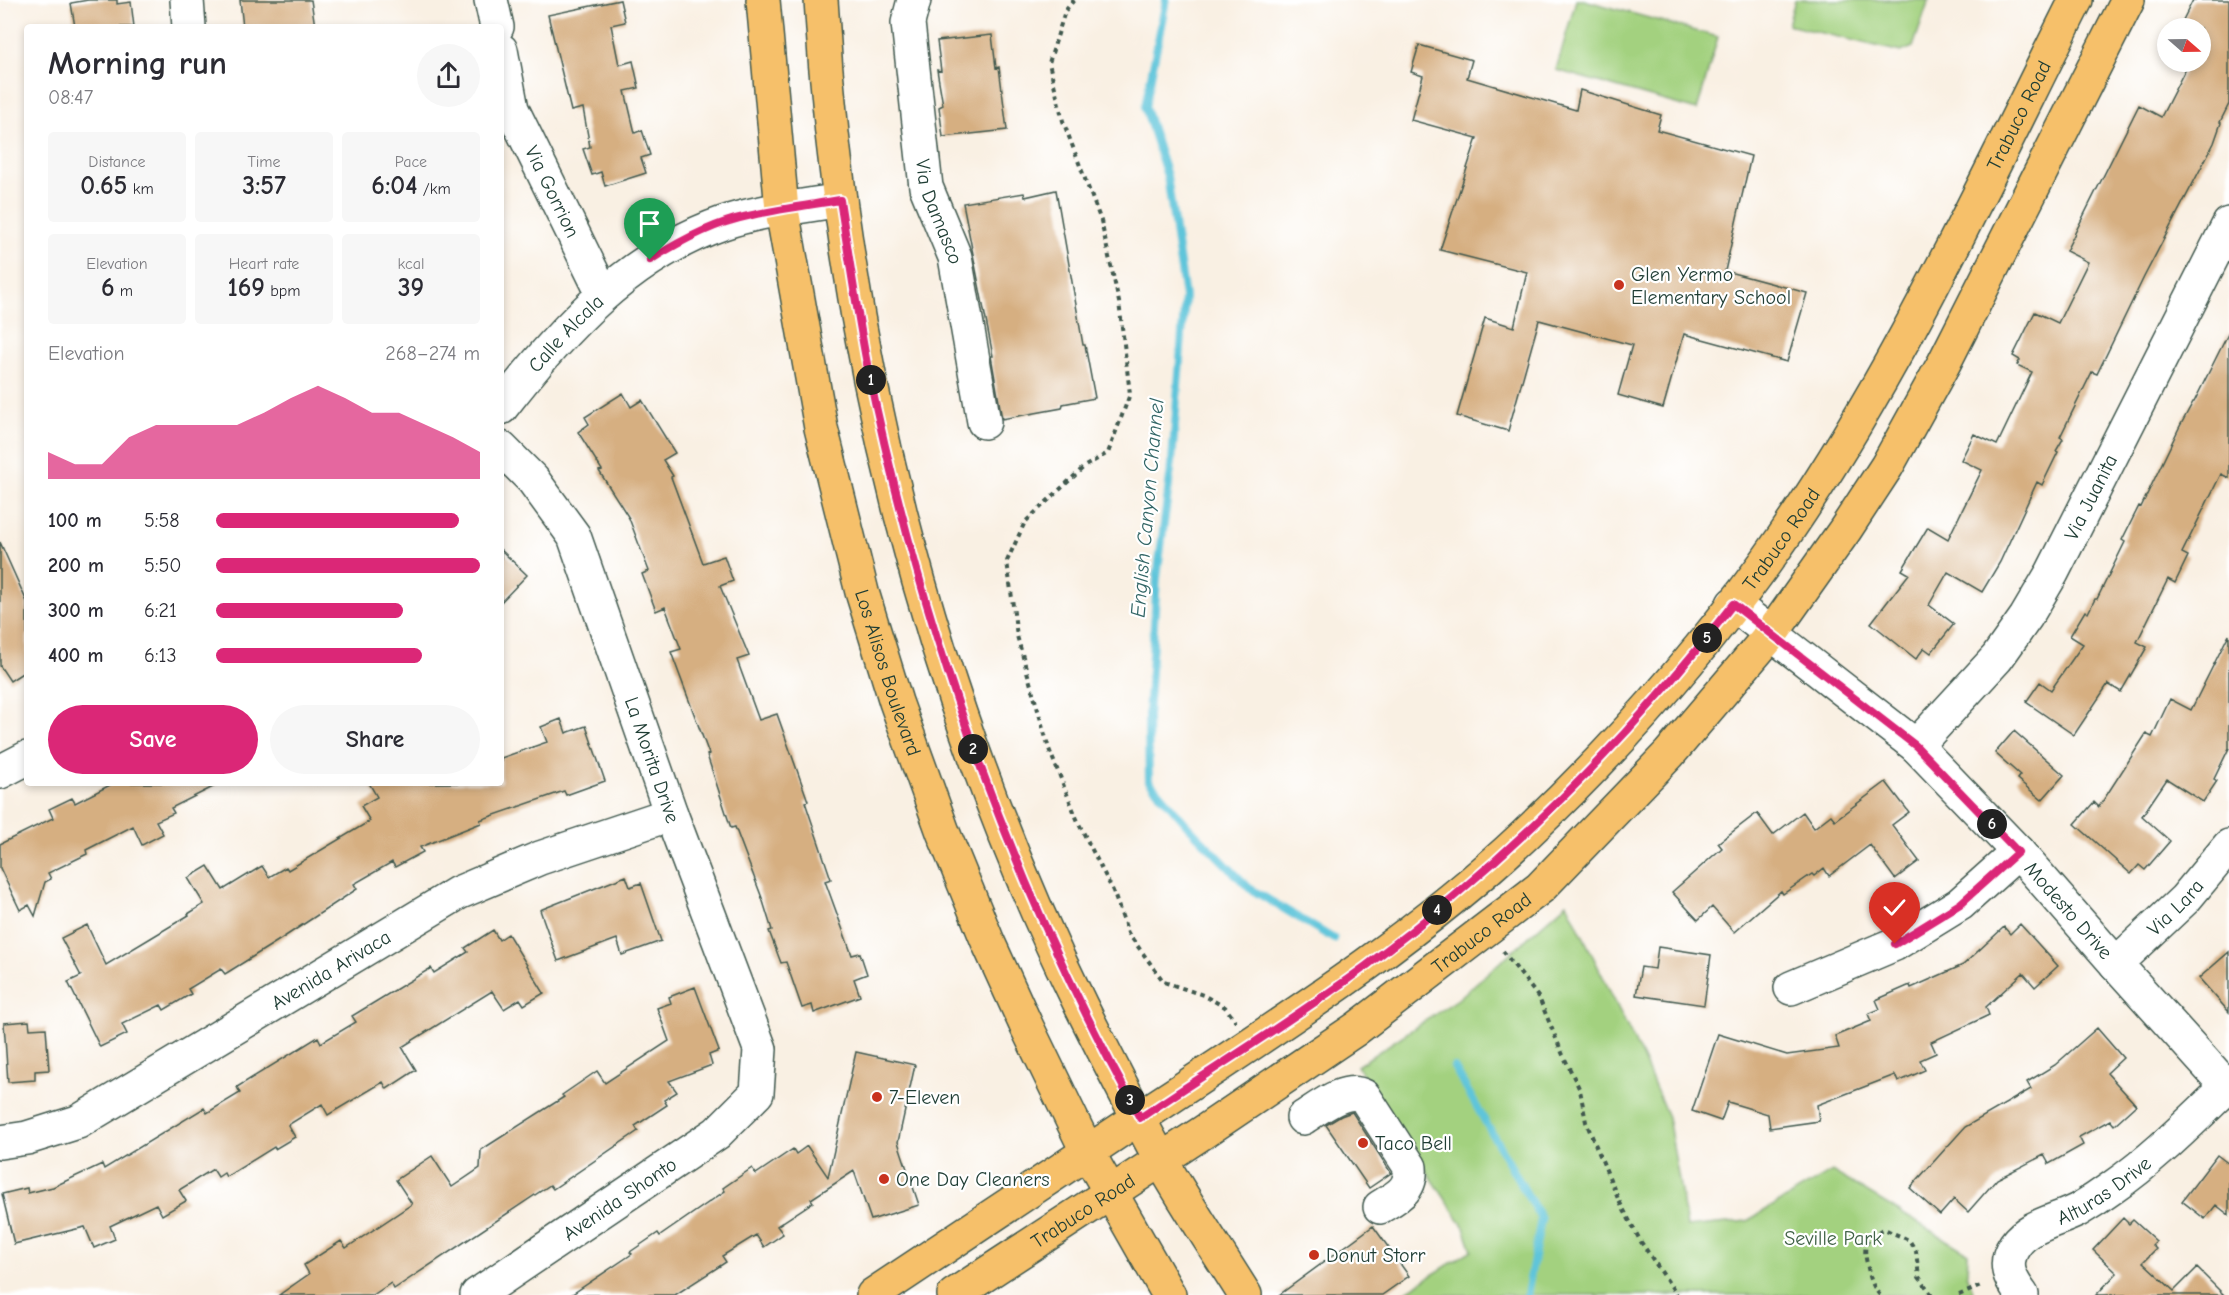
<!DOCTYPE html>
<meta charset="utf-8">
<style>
:root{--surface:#fff;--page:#f7f7f7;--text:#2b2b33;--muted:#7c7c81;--accent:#db2777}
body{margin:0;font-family:"Comic Neue",sans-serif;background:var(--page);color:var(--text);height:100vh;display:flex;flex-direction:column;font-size:22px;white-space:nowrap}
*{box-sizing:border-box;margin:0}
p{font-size:20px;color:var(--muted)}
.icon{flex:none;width:33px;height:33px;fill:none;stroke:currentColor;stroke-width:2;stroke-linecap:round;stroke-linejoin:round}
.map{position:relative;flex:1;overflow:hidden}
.sheet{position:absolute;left:24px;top:24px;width:480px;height:762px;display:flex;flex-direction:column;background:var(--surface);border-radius:6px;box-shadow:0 3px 9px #0003}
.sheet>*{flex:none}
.needle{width:39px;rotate:110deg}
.tools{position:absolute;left:2157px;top:18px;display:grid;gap:12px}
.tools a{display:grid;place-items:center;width:54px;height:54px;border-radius:50%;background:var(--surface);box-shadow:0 3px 9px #0003;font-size:30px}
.pin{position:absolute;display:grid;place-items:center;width:51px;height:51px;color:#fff;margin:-62px -26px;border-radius:50% 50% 50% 0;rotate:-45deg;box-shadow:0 0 6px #0007}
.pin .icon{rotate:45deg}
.km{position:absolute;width:30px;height:30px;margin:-15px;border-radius:50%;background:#222;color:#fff;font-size:16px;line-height:30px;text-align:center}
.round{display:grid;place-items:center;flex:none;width:63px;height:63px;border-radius:32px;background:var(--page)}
.summary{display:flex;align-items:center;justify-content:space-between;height:102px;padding:0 24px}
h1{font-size:33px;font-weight:600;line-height:45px}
.stats{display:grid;grid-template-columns:repeat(3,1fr);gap:9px;height:102px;padding:6px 24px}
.stats div{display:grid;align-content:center;border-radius:6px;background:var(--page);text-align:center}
.stats b{font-size:26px;font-weight:600}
.stats small{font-size:16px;font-weight:400}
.stats p{font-size:16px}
.chart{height:168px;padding:12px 24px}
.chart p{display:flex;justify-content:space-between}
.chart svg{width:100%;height:108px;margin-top:6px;fill:var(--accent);opacity:.7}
.button{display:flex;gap:12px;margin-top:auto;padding:12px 24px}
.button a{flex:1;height:69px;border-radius:36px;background:var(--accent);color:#fff;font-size:24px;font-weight:600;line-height:69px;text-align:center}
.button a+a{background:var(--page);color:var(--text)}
ul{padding:0 24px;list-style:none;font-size:20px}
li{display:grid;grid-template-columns:96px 72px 1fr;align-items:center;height:45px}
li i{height:15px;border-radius:8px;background:var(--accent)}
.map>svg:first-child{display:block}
.green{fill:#a3d17f;stroke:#61875a;stroke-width:1.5}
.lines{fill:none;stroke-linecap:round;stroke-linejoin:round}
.stream{stroke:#5ec5da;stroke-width:8}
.building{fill:#d6af81}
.minor-casing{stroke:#40584e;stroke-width:36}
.major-casing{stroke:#40584e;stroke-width:36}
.path{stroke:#40584e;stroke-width:4;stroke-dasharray:4.5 4.5;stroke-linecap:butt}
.minor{stroke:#fff;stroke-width:33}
.major{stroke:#f6c06b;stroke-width:33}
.route-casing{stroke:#fff;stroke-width:12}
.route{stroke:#db2777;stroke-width:8}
.poi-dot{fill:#c8321e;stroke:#fff;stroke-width:2}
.labels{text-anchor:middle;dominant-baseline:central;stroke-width:4.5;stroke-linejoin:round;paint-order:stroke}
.street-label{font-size:20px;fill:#1f3d34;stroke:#fff}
.poi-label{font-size:20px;fill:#1f3d34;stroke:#fff;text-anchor:start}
.park-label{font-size:20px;fill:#406247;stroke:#fff}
.water-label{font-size:21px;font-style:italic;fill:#326666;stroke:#fff}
</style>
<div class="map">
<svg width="2229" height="1295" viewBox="0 0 2229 1295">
<rect width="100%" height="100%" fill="#fff"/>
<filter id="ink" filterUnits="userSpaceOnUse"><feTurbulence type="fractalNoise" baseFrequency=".0167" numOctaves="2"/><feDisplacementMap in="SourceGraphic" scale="12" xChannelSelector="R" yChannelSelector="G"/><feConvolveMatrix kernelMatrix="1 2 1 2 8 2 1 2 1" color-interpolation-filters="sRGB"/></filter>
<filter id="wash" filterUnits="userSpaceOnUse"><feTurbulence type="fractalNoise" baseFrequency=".008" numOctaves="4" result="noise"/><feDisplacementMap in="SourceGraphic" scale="24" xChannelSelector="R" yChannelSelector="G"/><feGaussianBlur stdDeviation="1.35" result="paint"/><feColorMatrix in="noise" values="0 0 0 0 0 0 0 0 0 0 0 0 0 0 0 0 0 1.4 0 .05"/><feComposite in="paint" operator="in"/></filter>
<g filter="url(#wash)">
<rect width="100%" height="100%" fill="#f9f0e3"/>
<path class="green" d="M 1576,0 L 1584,0 L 1718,37 L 1697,110 L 1556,70 Z
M 1795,0 L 1929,0 L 1913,47 L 1901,52 L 1788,25 Z
M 1567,903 L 1643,1059 L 1668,1117 L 1687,1227 L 1747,1221 L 1832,1171 L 1968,1253 L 1967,1273 L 1974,1295 L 1400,1295 L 1472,1250 L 1464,1227 L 1357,1066 L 1458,999 Z"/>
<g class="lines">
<path class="stream" d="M 1166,0 L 1145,107 L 1167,176 L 1185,297 L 1172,461 L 1157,578 L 1148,716 L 1149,781 L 1187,825 L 1249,888 L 1334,939
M 1454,1067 L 1541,1219 L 1527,1295"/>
</g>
<g id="blocks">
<path class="building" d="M 88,0 L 117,0 L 117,4 L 131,2 L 134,27 L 75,27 L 71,3 Z
M 240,0 L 311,0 L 315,27 L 243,27 Z
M 620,0 L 625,22 L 611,25 L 619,65 L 633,61 L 639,88 L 625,91 L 635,133 L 642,130 L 650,155 L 641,158 L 646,173 L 605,186 L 601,172 L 592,175 L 583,149 L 590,147 L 583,108 L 571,111 L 548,15 Z
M 2193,0 L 2229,0 L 2229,104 L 2220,122 L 2221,123 L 2214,143 L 2144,277 L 2097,374 L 2092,372 L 2060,437 L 2063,439 L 2056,451 L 2058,452 L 2042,485 L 2037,482 L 2000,562 L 1982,592 L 1948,572 L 1929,605 L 1954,624 L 1931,653 L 1924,648 L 1916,659 L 1871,623 L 1909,574 L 1902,570 L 1928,527 L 1948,539 L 1982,470 L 1961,460 L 1974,434 L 1997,445 L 2032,372 L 2017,365 L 2020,360 L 2013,356 L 2035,312 L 2058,323 L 2088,262 L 2066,251 L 2139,105 L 2161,117 L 2189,62 L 2200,62 L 2200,28 L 2179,28 Z
M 992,35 L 996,68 L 999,67 L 1007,130 L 943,137 L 939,107 L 943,105 L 937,70 L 941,71 L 937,41 Z
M 1419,45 L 1472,60 L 1467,78 L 1576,110 L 1580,90 L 1661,115 L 1657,130 L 1751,156 L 1725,271 L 1807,293 L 1787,362 L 1684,334 L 1663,408 L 1618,395 L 1632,345 L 1539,320 L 1508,431 L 1457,416 L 1485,318 L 1514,327 L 1527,272 L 1440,250 L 1477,138 L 1411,120 L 1423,76 L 1411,72 Z
M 1056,190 L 1083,345 L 1085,345 L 1095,398 L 1063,404 L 1062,408 L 1002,419 L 991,356 L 993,356 L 963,203 L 1024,193 L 1025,197 Z
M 2229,332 L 2229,478 L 2221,474 L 2182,553 L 2188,556 L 2175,583 L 2168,579 L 2137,642 L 2147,647 L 2121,692 L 2108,684 L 2074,735 L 2026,702 L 2040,682 L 2051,690 L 2083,644 L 2070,636 L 2085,611 L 2088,613 L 2095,599 L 2097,599 L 2125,542 L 2122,540 L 2139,506 L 2141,507 L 2179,428 L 2193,402 L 2194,402 Z
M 623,393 L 631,407 L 642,400 L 675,453 L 663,460 L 673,476 L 671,477 L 703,563 L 724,556 L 733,581 L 720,586 L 749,656 L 737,660 L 759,720 L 777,714 L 808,801 L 805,802 L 831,879 L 825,881 L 852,955 L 860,953 L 867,974 L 854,979 L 860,996 L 814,1013 L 812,1005 L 802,1008 L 786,962 L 781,963 L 769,931 L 772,930 L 762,898 L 735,827 L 731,828 L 707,755 L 709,754 L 671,652 L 681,649 L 665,607 L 656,611 L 642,574 L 649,571 L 629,518 L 599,471 L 602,470 L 578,432 L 589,424 L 585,417 Z
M 0,542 L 27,602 L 27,670 L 10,681 L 0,666 Z
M 501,550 L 527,575 L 501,602 Z
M 2229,634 L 2229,748 L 2214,779 L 2217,781 L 2203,802 L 2167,779 L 2142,816 L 2170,841 L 2145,870 L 2139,865 L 2131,874 L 2075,824 L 2094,802 L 2099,807 L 2146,734 L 2152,737 L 2170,699 L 2191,710 Z
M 561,719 L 566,733 L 586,726 L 605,781 L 566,795 L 564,791 L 480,820 L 481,823 L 420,847 L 423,852 L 395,867 L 392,862 L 354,884 L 357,889 L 281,939 L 225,974 L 221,969 L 188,989 L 191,994 L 164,1010 L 161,1005 L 122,1024 L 127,1034 L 100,1047 L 68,982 L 81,976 L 61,938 L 87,925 L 106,965 L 189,915 L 188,914 L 204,904 L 188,878 L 208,866 L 223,890 L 262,866 L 269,877 L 286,867 L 288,870 L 370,821 L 361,806 L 377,797 L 369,783 L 501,783 L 501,758 L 547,742 L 541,727 Z
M 2014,731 L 2064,775 L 2042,800 L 2017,779 L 2020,775 L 1995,753 Z
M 1886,782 L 1909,812 L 1892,825 L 1919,861 L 1895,879 L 1870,845 L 1829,876 L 1824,868 L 1814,876 L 1812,874 L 1783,894 L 1781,891 L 1734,932 L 1712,907 L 1698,920 L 1672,892 L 1722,848 L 1718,843 L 1757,813 L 1773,835 L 1803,812 L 1814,828 L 1831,815 L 1835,820 Z
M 114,783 L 221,783 L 171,808 L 174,813 L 156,821 L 163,834 L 142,845 L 133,826 L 86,850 L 87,854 L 48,873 L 51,879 L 45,882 L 35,916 L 29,905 L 20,910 L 0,868 L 0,844 L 53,818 L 49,809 L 72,798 L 75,803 Z
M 626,876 L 630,887 L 641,883 L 661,941 L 622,955 L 617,939 L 558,961 L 540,910 Z
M 2020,924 L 2058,966 L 2035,987 L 2023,973 L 1986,1007 L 1989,1015 L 1931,1042 L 1936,1053 L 1920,1060 L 1925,1070 L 1898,1082 L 1895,1075 L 1817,1105 L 1819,1121 L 1770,1128 L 1768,1114 L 1728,1102 L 1721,1121 L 1692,1111 L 1718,1034 L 1787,1055 L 1839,1048 L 1835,1036 L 1871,1021 L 1868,1014 L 1880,1009 L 1876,1000 L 1910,985 L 1911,988 L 1963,965 L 2004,927 L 2010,934 Z
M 493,930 L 499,940 L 508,934 L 544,993 L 524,1005 L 520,999 L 504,1009 L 492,991 L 402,1047 L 416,1070 L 387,1089 L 383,1082 L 328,1115 L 322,1104 L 288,1125 L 295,1137 L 275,1149 L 274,1147 L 226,1177 L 224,1173 L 218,1177 L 213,1169 L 179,1190 L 186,1201 L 162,1215 L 156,1204 L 110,1226 L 115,1239 L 94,1248 L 85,1227 L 14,1244 L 2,1194 L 27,1188 L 28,1193 L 53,1187 L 102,1164 L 104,1169 L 204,1108 L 207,1113 L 240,1093 L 237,1087 L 318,1037 L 321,1043 L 356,1022 L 352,1016 L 431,968 L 434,973 L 468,952 L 465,948 Z
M 1658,947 L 1711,955 L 1704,1005 L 1636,995 L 1641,967 L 1655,969 Z
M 2229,952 L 2229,1012 L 2199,978 Z
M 695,987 L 719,1051 L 709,1055 L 712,1065 L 669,1081 L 677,1092 L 664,1100 L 667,1105 L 635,1126 L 638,1131 L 553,1189 L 550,1185 L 394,1289 L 391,1283 L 373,1295 L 279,1295 L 309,1274 L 304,1265 L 341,1241 L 346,1248 L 412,1204 L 396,1180 L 432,1156 L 452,1187 L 480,1168 L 481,1150 L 564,1097 L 562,1095 L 597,1071 L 605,1083 L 669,1041 L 657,1008 L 671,1003 L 669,997 Z
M 29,1021 L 30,1029 L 46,1028 L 49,1070 L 35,1071 L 35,1080 L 8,1082 L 4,1023 Z
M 2097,1028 L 2123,1058 L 2107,1073 L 2136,1105 L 2114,1125 L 2110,1120 L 2079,1137 L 2083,1145 L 2049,1164 L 2044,1155 L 1997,1179 L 1968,1212 L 1954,1199 L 1940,1215 L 1910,1188 L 1965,1127 L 2031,1089 L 2027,1082 L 2055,1065 Z
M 856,1052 L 915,1065 L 898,1142 L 919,1205 L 871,1220 L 854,1171 L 811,1199 L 813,1202 L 777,1226 L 783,1234 L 764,1247 L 756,1235 L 722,1256 L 726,1262 L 675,1295 L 571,1295 L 632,1254 L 630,1252 L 658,1233 L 660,1236 L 725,1191 L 723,1188 L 752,1168 L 756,1174 L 793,1149 L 796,1154 L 807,1146 L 828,1177 Z
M 1352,1112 L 1391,1173 L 1369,1188 L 1326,1125 L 1341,1116 Z
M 2217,1155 L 2229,1164 L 2229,1215 L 2216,1205 L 2205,1219 L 2182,1201 Z
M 2123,1218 L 2129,1224 L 2133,1220 L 2156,1241 L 2152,1245 L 2156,1249 L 2143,1262 L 2174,1291 L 2197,1268 L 2224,1295 L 2096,1295 L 2117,1273 L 2093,1250 Z
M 1373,1226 L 1409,1276 L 1382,1295 L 1279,1295 Z"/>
</g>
</g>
<g filter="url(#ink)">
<use href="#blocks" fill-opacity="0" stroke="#40584e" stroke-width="1.5"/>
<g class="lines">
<defs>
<g id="minor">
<path d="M 187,0 L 189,27"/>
<path d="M 491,0 L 497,27"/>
<path id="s1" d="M 914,0 L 908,23 L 926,187 L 955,257 L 984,422"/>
<path id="s2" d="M 501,50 L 512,109 L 603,294"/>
<path id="s3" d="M 501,408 C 561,330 629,256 723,223 C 761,210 802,207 840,200"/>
<path id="s4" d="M 1733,604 L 1916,746 L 2018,852 L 2116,964 L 2229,1089"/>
<path id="s5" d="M 1916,746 L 1997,658 L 2026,617 L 2052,573 L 2229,224"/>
<path d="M 0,772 L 27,758"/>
<path id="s6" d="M 2116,964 L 2185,899 L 2229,846"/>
<path d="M 1791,988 L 1895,944 L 1960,904 L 2018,852"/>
<path d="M 1303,1118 C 1319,1108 1345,1086 1364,1096 L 1410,1167 C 1412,1190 1398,1196 1380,1207"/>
<path id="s7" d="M 0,1142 L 27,1138 L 78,1122 L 458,893 L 540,858 L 671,814"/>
<path id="s8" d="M 477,1295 L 717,1133 L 757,1093 L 760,1049 L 671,814 L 574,536 L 533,480 L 501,448"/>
<path id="s9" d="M 2022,1295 C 2010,1279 2002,1264 2015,1245 C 2029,1225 2057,1221 2078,1210 C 2090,1203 2102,1195 2113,1187 C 2155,1158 2190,1122 2227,1087"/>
</g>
<g id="major">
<path id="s10" d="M 763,0 L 782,210 L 821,428 L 862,592 L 896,702 L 943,832 L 988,942 L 1025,1023 L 1088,1153 L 1169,1295"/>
<path d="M 821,0 C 841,346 928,694 1081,1006 C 1107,1058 1133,1109 1161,1160 C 1187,1206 1217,1250 1245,1295"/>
<path id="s11" d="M 873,1295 C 976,1227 1079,1157 1183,1089 C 1301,1011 1421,933 1525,835 C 1612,753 1694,661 1765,563 C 1890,389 1980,191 2076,0"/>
<path id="s12" d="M 954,1295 L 1202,1133 L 1356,1029 L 1540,888 L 1669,754 L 1772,633 L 1845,530 L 1887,466 L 1944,363 L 2128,0"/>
</g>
</defs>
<use href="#minor" class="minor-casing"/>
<use href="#major" class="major-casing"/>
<path class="path" d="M 1074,0 L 1065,11 L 1049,63 L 1063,121 L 1101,221 L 1119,302 L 1130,394 L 1108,453 L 1085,466 L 1025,522 L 1007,561 L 1017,636 L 1049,749 L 1079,824 L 1113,891 L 1128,933 L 1164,982 L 1203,995 L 1225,1007 L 1236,1022
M 1503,951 L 1539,998 L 1563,1055 L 1580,1090 L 1586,1122 L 1619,1201 L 1641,1242 L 1677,1295
M 1880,1295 C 1873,1288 1870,1278 1868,1268 C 1863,1248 1863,1238 1884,1229 L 1909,1240 L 1916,1251 L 1919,1277 L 1932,1295
M 1959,1295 L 1983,1285"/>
<use href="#minor" class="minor"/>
<use href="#major" class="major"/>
</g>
</g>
<g class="lines" filter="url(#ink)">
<defs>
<path id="route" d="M 650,260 C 680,241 713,223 748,216 C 778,209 810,205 840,200 C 849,257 857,313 868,369 C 922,630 1011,884 1140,1118 C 1215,1067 1293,1020 1366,966 C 1505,863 1628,741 1733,604 L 1916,746 L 2018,852 L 1960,904 L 1895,944"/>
</defs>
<use href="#route" class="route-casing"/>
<use href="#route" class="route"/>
</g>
<g class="poi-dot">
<circle cx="1619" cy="285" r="6"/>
<circle cx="877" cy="1097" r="6"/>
<circle cx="1363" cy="1143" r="6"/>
<circle cx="884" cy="1179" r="6"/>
<circle cx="1314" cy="1255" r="6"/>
</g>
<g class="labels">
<g class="street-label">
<text stroke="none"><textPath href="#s11" startOffset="1677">Trabuco Road</textPath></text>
<text stroke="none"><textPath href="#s2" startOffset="152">Via Gorrion</textPath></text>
<text stroke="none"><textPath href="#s1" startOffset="216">Via Damasco</textPath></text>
<text stroke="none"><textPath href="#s3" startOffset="99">Calle Alcala</textPath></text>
<text stroke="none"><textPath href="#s5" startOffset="306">Via Juanita</textPath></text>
<text stroke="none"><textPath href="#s11" startOffset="1191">Trabuco Road</textPath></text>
<text stroke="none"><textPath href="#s10" startOffset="686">Los Alisos Boulevard</textPath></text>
<text transform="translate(652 760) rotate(71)">La Morita Drive</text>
<text stroke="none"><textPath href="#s6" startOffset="82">Via Lara</textPath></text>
<text stroke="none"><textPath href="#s4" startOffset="456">Modesto Drive</textPath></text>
<text stroke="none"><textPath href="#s12" startOffset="640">Trabuco Road</textPath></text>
<text stroke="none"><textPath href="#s7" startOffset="376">Avenida Arivaca</textPath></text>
<text stroke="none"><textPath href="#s9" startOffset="160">Alturas Drive</textPath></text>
<text stroke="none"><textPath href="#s8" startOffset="172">Avenida Shonto</textPath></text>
<text stroke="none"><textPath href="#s12" startOffset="154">Trabuco Road</textPath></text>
</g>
<g class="poi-label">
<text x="1631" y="274">Glen Yermo<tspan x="1631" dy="23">Elementary School</tspan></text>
<text x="889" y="1097">7-Eleven</text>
<text x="1375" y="1143">Taco Bell</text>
<text x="896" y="1179">One Day Cleaners</text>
<text x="1326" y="1255">Donut Storr</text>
</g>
<g class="park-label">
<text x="1833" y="1238">Seville Park</text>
</g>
<g class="water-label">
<text transform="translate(1147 508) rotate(-85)">English Canyon Channel</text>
</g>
</g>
</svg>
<div class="tools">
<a><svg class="needle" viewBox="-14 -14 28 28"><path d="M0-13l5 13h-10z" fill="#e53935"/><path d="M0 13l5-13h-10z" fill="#7c7c81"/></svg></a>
</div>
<div class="pin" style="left:650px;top:260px;background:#1e9e55"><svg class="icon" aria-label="arrive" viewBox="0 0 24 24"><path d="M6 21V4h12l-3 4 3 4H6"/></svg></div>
<div class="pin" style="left:1895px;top:944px;background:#d93025"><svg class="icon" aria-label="check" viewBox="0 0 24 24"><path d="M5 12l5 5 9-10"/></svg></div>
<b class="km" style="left:871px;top:380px">1</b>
<b class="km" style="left:973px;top:749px">2</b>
<b class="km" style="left:1130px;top:1100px">3</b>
<b class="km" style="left:1437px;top:910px">4</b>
<b class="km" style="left:1707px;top:638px">5</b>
<b class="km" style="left:1992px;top:824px">6</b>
<section class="sheet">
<div class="summary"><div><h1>Morning run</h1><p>08:47</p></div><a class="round"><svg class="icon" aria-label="share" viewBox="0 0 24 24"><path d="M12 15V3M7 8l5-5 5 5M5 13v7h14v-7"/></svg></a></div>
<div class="stats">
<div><p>Distance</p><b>0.65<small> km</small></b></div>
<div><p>Time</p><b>3:57</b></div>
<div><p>Pace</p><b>6:04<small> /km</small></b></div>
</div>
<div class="stats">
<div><p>Elevation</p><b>6<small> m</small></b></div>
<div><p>Heart rate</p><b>169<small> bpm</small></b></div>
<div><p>kcal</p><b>39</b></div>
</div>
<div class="chart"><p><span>Elevation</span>268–274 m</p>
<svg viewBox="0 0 160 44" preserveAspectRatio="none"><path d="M0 44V33L10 38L20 38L30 27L40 22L50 22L60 22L70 22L80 17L90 11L100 6L110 11L120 17L130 17L140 22L150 27L160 33V44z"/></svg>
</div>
<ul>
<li><b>100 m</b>5:58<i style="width:92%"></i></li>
<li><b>200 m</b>5:50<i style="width:100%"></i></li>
<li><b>300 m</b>6:21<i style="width:71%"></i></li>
<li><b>400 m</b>6:13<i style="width:78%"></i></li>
</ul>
<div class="button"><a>Save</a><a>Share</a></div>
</section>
</div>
